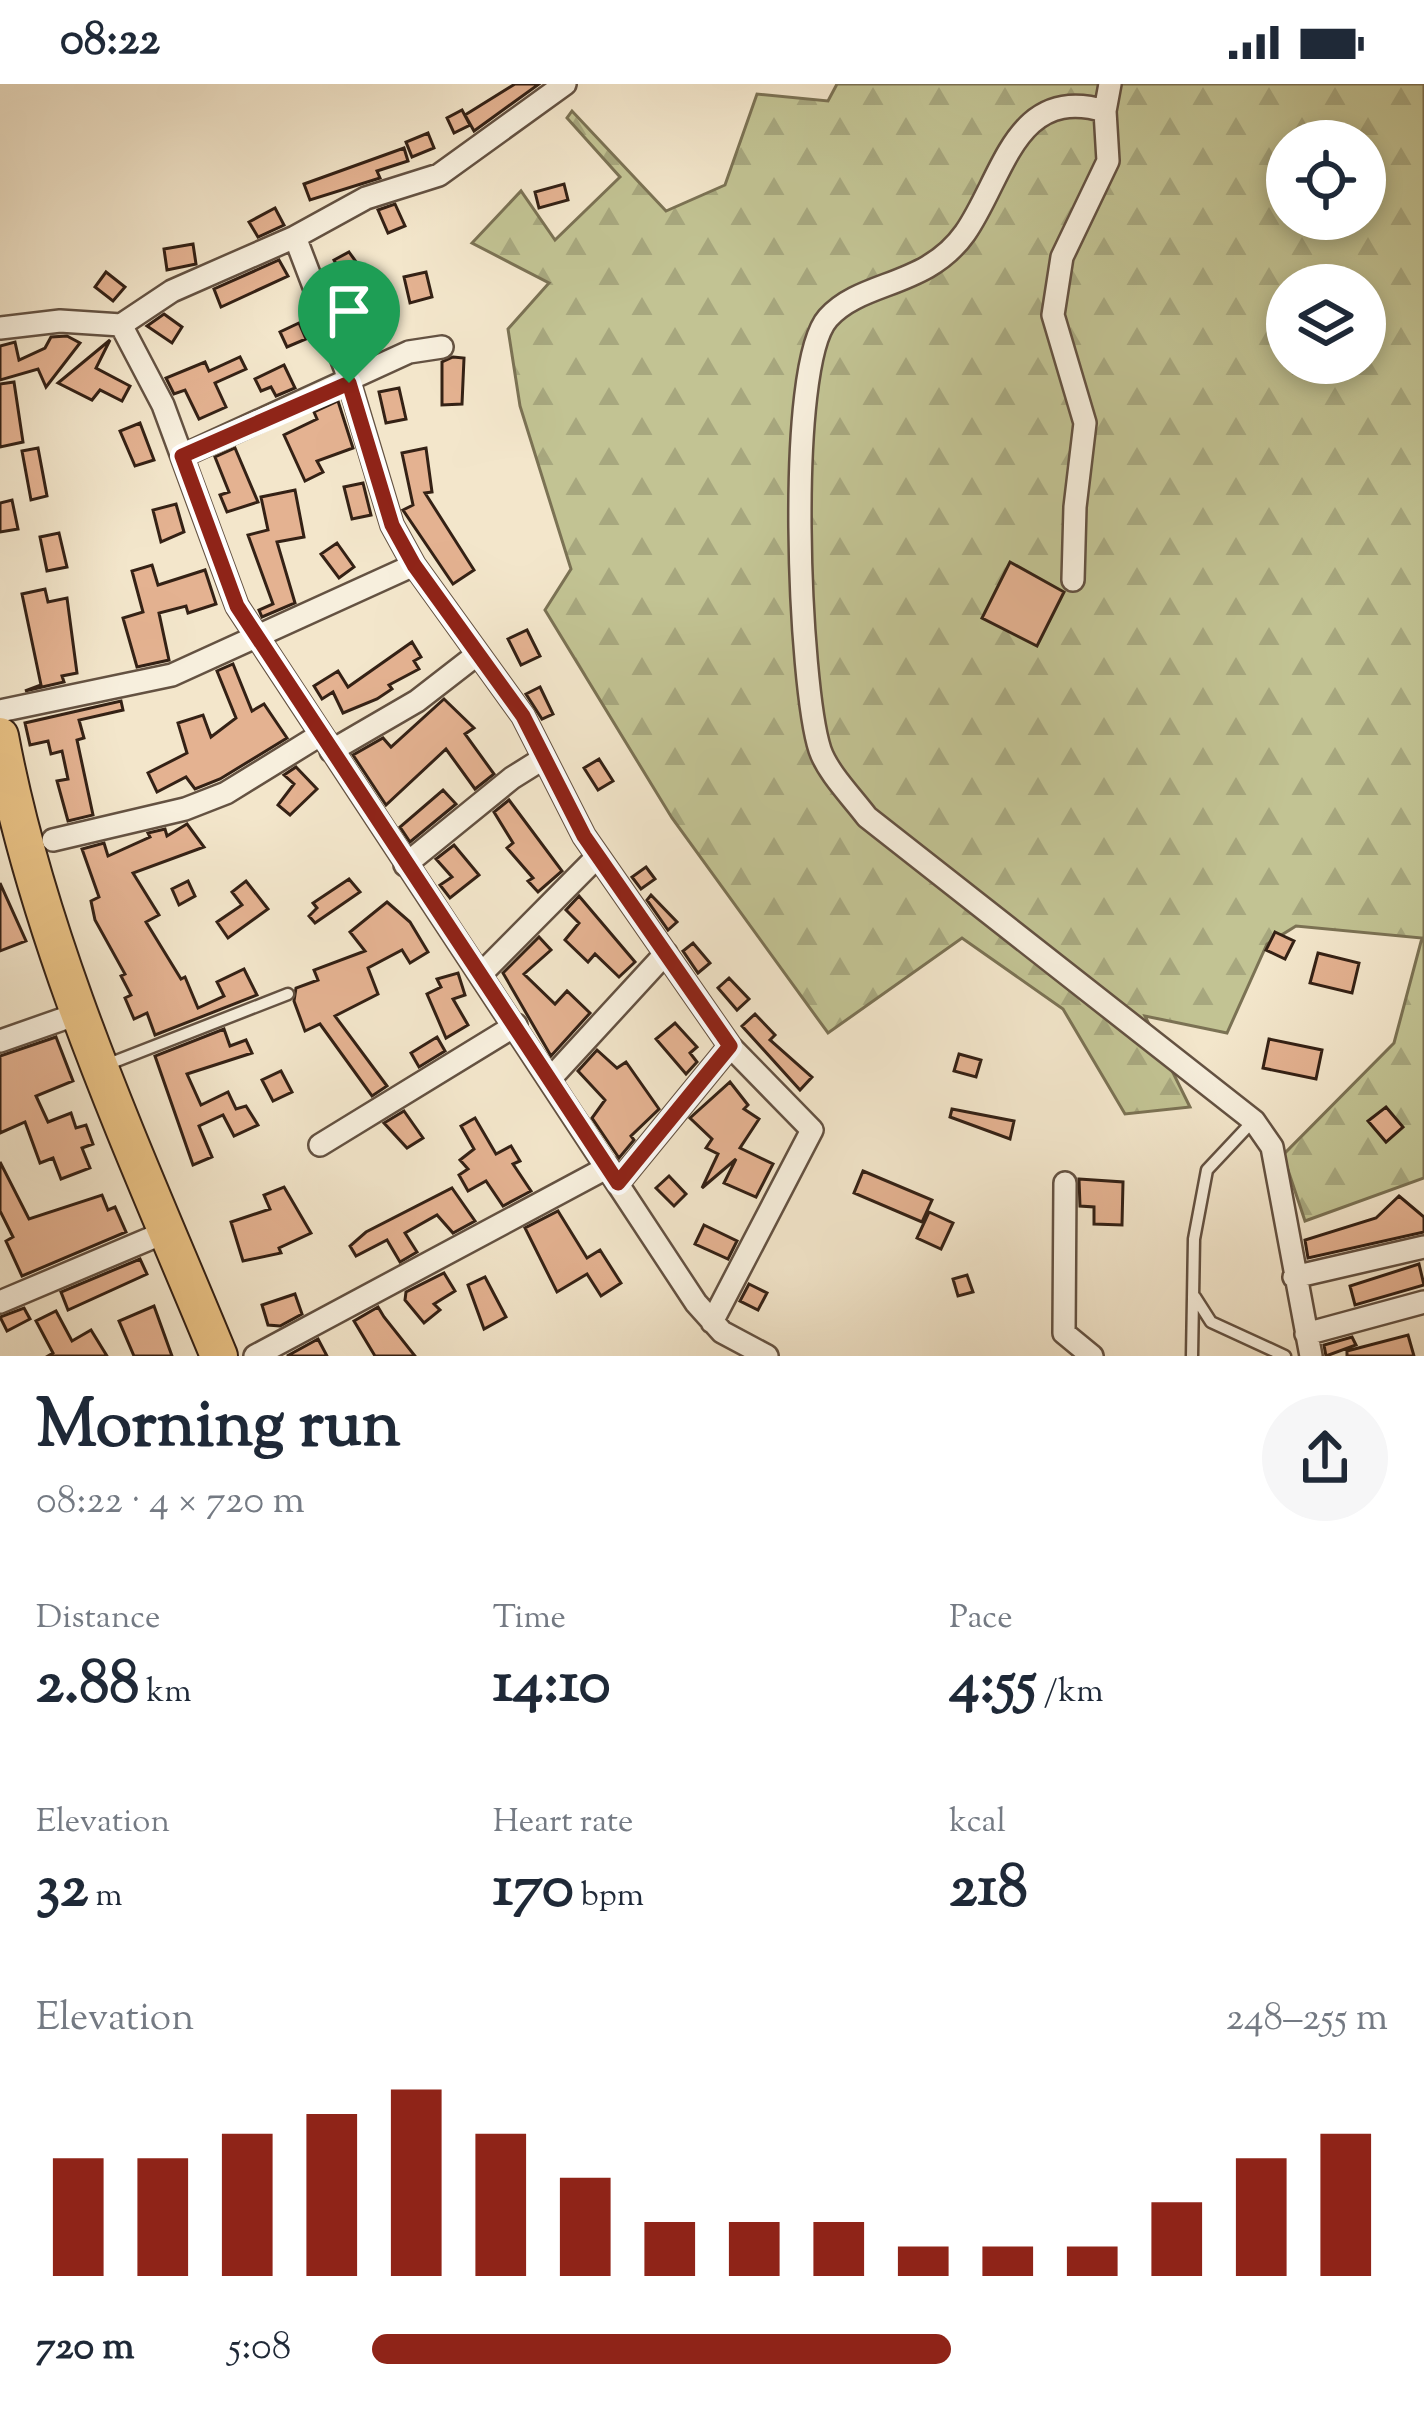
<!DOCTYPE html>
<meta charset="utf-8">
<style>
:root{--surface:#fff;--page:#f6f6f7;--text:#1f2937;--muted:#747a83;--accent:#8f2418}
body{margin:0;font-family:"Sorts Mill Goudy",serif;background:var(--page);color:var(--text);height:100vh;display:flex;flex-direction:column;font-size:45px;white-space:nowrap}
*{box-sizing:border-box;margin:0}
p{font-size:39px;color:var(--muted)}
.icon{flex:none;width:66px;height:66px;fill:none;stroke:currentColor;stroke-width:2;stroke-linecap:round;stroke-linejoin:round}
.map{position:relative;height:1272px;overflow:hidden}
.details{display:flex;flex-direction:column;background:var(--surface);flex:1}
.details>*{flex:none}
.tools{position:absolute;left:1266px;top:36px;display:grid;gap:24px}
.tools a{display:grid;place-items:center;width:120px;height:120px;border-radius:50%;background:var(--surface);box-shadow:0 6px 18px #0003;font-size:60px}
.pin{position:absolute;display:grid;place-items:center;width:102px;height:102px;color:#fff;margin:-123px -51px;border-radius:50% 50% 50% 0;rotate:-45deg;box-shadow:0 0 12px #0007}
.pin .icon{rotate:45deg}
.round{display:grid;place-items:center;flex:none;width:126px;height:126px;border-radius:63px;background:var(--page)}
.summary{display:flex;align-items:center;justify-content:space-between;height:204px;padding:0 36px}
h1{font-size:66px;font-weight:800;line-height:90px}
.stats{display:grid;grid-template-columns:repeat(3,1fr);gap:18px;height:204px;padding:12px 36px}
.stats div{display:grid;align-content:center}
.stats b{font-size:60px;font-weight:800}
.stats small{font-size:33px;font-weight:400}
.stats p{font-size:33px}
.chart{height:336px;padding:24px 36px}
.chart p{display:flex;justify-content:space-between}
.chart svg{width:100%;height:216px;margin-top:12px;stroke:var(--accent);stroke-width:6}
ul{padding:0 36px;list-style:none;font-size:39px}
li{display:grid;grid-template-columns:192px 144px 1fr;align-items:center;height:90px}
li i{height:30px;border-radius:15px;background:var(--accent)}
.status{display:flex;justify-content:space-between;align-items:center;height:84px;padding:0 60px;background:var(--surface);direction:ltr}
.status svg{height:33px;fill:currentColor}
.map>svg:first-child{display:block}
.forest{fill:url(#forest-firs);stroke:#7b7254;stroke-width:3;fill-rule:evenodd}
.building{fill:#e4b291;stroke:#342115;stroke-width:3}
.lines{fill:none;stroke-linecap:round;stroke-linejoin:round}
.service-casing{stroke:#645242;stroke-width:15}
.minor-casing{stroke:#645242;stroke-width:26}
.trunk-casing{stroke:#342115;stroke-width:40}
.service{stroke:#f7efdd;stroke-width:10}
.minor{stroke:#f7efdd;stroke-width:21}
.trunk{stroke:#eac386;stroke-width:36}
.route-casing{stroke:#fff;stroke-width:24}
.route{stroke:#8f2418;stroke-width:15}
</style>
<div class="status"><b>08:22</b><svg viewBox="0 0 49 12"><path d="M0 12V9h3v3zM5 12V6h3v6zM10 12V3h3v9zM15 12V0h3v12zM26 1h20v11H26zM47 4h2v5h-2z"/></svg></div>
<div class="map">
<svg width="1424" height="1272" viewBox="0 0 1424 1272">
<defs>
<pattern id="forest-firs" width="22" height="20" patternUnits="userSpaceOnUse" patternTransform="scale(3)"><rect width="22" height="20" fill="#c2c393"/><path d="M5 1l3.5 6h-7zM16 11l3.5 6h-7z" fill="#a7a77e"/></pattern>
</defs>
<rect width="100%" height="100%" fill="#f3e6cb"/>
<filter id="stains"><feTurbulence type="fractalNoise" baseFrequency=".00167" numOctaves="4"/><feColorMatrix values="0 0 0 0 .2 0 0 0 0 .09 0 0 0 0 .02 0 0 0 .5 -.17"/></filter>
<radialGradient id="worn" r=".72"><stop offset=".6" stop-color="#630" stop-opacity="0"/><stop offset="1" stop-color="#630" stop-opacity=".3"/></radialGradient>
<path class="forest" d="M 837,0 L 1424,0 L 1424,1094 L 1305,1137 L 1283,1071 L 1394,959 L 1422,854 L 1296,842 L 1267,860 L 1227,949 L 1145,932 L 1190,1023 L 1125,1030 L 1063,925 L 962,854 L 828,949 L 672,734 L 545,526 L 571,485 L 520,322 L 508,245 L 549,199 L 472,159 L 521,107 L 555,156 L 620,93 L 567,34 L 572,27 L 666,127 L 725,101 L 757,10 L 828,17 ZM 1287,57 L 1365,57 L 1365,135 L 1287,135 ZM 1287,201 L 1365,201 L 1365,279 L 1287,279 Z"/>
<path class="building" d="M 515,0 L 539,0 L 474,47 L 465,31 Z
M 462,26 L 470,41 L 454,49 L 447,34 Z
M 428,49 L 434,64 L 412,73 L 406,58 Z
M 404,64 L 408,77 L 377,87 L 380,94 L 310,116 L 304,100 Z
M 564,100 L 568,116 L 539,124 L 535,108 Z
M 395,120 L 405,142 L 388,149 L 378,126 Z
M 275,124 L 284,141 L 258,153 L 249,138 Z
M 193,160 L 196,180 L 167,186 L 164,165 Z
M 349,168 L 369,196 L 354,204 L 369,241 L 349,248 L 329,197 L 342,191 L 334,176 Z
M 279,176 L 288,192 L 221,223 L 214,205 Z
M 106,188 L 125,203 L 113,217 L 95,203 Z
M 426,188 L 432,213 L 410,219 L 404,193 Z
M 164,230 L 182,243 L 172,259 L 147,242 Z
M 299,239 L 306,255 L 287,263 L 280,248 Z
M 67,252 L 80,259 L 46,303 L 38,285 L 0,296 L 0,262 L 15,258 L 19,276 L 45,264 L 51,253 Z
M 110,256 L 96,284 L 130,302 L 122,317 L 100,306 L 92,316 L 58,299 Z
M 240,273 L 246,285 L 215,299 L 226,323 L 199,335 L 185,306 L 174,310 L 166,294 L 205,278 L 209,287 Z
M 453,273 L 464,274 L 462,320 L 442,321 L 442,278 Z
M 284,281 L 295,304 L 276,312 L 271,303 L 261,307 L 255,295 Z
M 14,298 L 23,358 L 0,363 L 0,300 Z
M 399,304 L 406,335 L 386,339 L 379,308 Z
M 338,317 L 353,364 L 317,377 L 323,388 L 305,397 L 284,351 L 317,335 L 314,328 Z
M 140,339 L 154,376 L 135,382 L 120,347 Z
M 38,364 L 47,412 L 31,416 L 22,367 Z
M 235,364 L 258,418 L 227,428 L 220,411 L 229,408 L 215,373 Z
M 426,364 L 432,408 L 425,409 L 474,486 L 453,500 L 403,426 L 413,421 L 402,369 Z
M 363,399 L 371,431 L 352,435 L 344,403 Z
M 295,406 L 304,453 L 277,458 L 295,519 L 262,533 L 259,526 L 273,520 L 248,451 L 268,446 L 261,413 Z
M 12,416 L 18,445 L 0,448 L 0,419 Z
M 176,420 L 184,448 L 161,458 L 153,426 Z
M 59,449 L 67,483 L 47,487 L 40,453 Z
M 337,459 L 354,483 L 339,494 L 321,470 Z
M 1010,478 L 1064,508 L 1037,562 L 982,534 Z
M 152,481 L 158,501 L 205,486 L 216,520 L 188,529 L 186,522 L 159,529 L 169,576 L 137,583 L 123,534 L 143,528 L 132,487 Z
M 45,505 L 48,518 L 67,514 L 77,589 L 62,592 L 64,598 L 25,607 L 41,601 L 22,510 Z
M 527,546 L 540,572 L 521,581 L 508,555 Z
M 412,558 L 421,573 L 414,577 L 419,585 L 389,601 L 392,605 L 377,615 L 343,629 L 333,608 L 322,615 L 314,602 L 338,587 L 348,603 Z
M 233,580 L 252,627 L 264,620 L 287,654 L 220,695 L 195,705 L 186,693 L 157,708 L 148,689 L 187,669 L 178,639 L 203,631 L 211,653 L 236,634 L 217,587 Z
M 540,603 L 553,630 L 542,635 L 526,610 Z
M 444,615 L 474,644 L 465,650 L 494,690 L 475,705 L 446,665 L 386,721 L 353,671 L 383,654 L 391,663 Z
M 121,617 L 123,626 L 79,636 L 84,654 L 77,656 L 93,731 L 68,737 L 57,697 L 68,695 L 62,667 L 51,670 L 48,657 L 30,661 L 25,639 Z
M 599,675 L 613,697 L 598,706 L 584,684 Z
M 296,683 L 317,705 L 290,731 L 278,721 L 294,700 L 284,691 Z
M 443,706 L 456,720 L 410,758 L 400,743 Z
M 509,716 L 562,787 L 538,808 L 528,797 L 533,794 L 507,764 L 513,759 L 494,728 Z
M 187,740 L 204,763 L 133,789 L 159,831 L 146,838 L 181,895 L 185,893 L 198,924 L 224,912 L 217,898 L 244,885 L 257,911 L 155,951 L 147,929 L 134,935 L 125,914 L 131,911 L 121,892 L 125,890 L 95,836 L 91,817 L 99,813 L 82,765 L 104,759 L 108,772 L 150,753 L 148,749 L 165,745 L 167,752 Z
M 454,761 L 479,791 L 450,814 L 440,801 L 452,793 L 436,775 Z
M 646,783 L 655,795 L 641,805 L 632,793 Z
M 349,795 L 360,808 L 315,839 L 309,832 L 317,824 L 313,819 Z
M 188,797 L 195,812 L 179,821 L 172,805 Z
M 246,797 L 268,825 L 228,854 L 217,838 L 242,821 L 232,808 Z
M 0,799 L 26,857 L 0,867 Z
M 651,811 L 677,838 L 668,846 L 647,816 Z
M 579,812 L 635,878 L 619,893 L 595,870 L 588,878 L 565,856 L 579,839 L 566,826 Z
M 387,818 L 410,838 L 428,868 L 410,879 L 402,866 L 368,884 L 378,910 L 335,932 L 387,1002 L 372,1012 L 320,940 L 305,947 L 294,917 L 296,904 L 318,896 L 314,886 L 365,867 L 350,848 Z
M 1275,848 L 1294,857 L 1285,875 L 1266,866 Z
M 539,853 L 551,866 L 524,890 L 555,920 L 567,907 L 590,929 L 551,972 L 503,889 Z
M 693,859 L 710,879 L 698,889 L 683,867 Z
M 1318,869 L 1359,879 L 1352,909 L 1310,899 Z
M 458,889 L 465,911 L 453,915 L 468,941 L 446,954 L 427,910 L 441,903 L 437,895 Z
M 729,894 L 749,915 L 737,926 L 718,904 Z
M 755,930 L 775,951 L 770,956 L 812,993 L 800,1006 L 742,942 Z
M 675,939 L 697,963 L 690,969 L 697,978 L 686,990 L 656,955 Z
M 224,945 L 230,962 L 246,956 L 252,969 L 187,990 L 201,1021 L 228,1008 L 236,1025 L 246,1022 L 258,1041 L 234,1052 L 223,1031 L 199,1042 L 212,1073 L 193,1081 L 155,972 Z
M 56,953 L 73,997 L 36,1012 L 48,1038 L 71,1029 L 76,1044 L 86,1041 L 93,1060 L 82,1064 L 90,1084 L 61,1095 L 53,1074 L 40,1079 L 25,1038 L 0,1049 L 0,972 Z
M 437,953 L 445,967 L 419,983 L 411,969 Z
M 1269,955 L 1322,966 L 1316,995 L 1263,984 Z
M 597,966 L 617,984 L 626,978 L 659,1025 L 631,1052 L 634,1056 L 619,1074 L 592,1034 L 605,1016 L 578,987 Z
M 959,970 L 981,976 L 976,993 L 954,987 Z
M 281,987 L 292,1008 L 273,1017 L 262,996 Z
M 730,998 L 748,1021 L 744,1025 L 759,1035 L 740,1064 L 773,1080 L 756,1113 L 724,1099 L 736,1075 L 702,1104 L 718,1070 L 706,1064 L 712,1055 L 690,1034 Z
M 1386,1023 L 1403,1043 L 1386,1058 L 1368,1037 Z
M 952,1025 L 1014,1037 L 1010,1055 L 950,1033 Z
M 404,1027 L 423,1054 L 407,1064 L 384,1039 Z
M 475,1034 L 496,1070 L 511,1062 L 520,1077 L 513,1080 L 531,1107 L 503,1122 L 486,1097 L 468,1107 L 459,1091 L 468,1085 L 460,1076 L 474,1065 L 461,1042 Z
M 0,1078 L 29,1135 L 102,1111 L 108,1126 L 115,1123 L 126,1148 L 22,1192 L 6,1157 L 13,1153 L 0,1127 Z
M 863,1087 L 932,1116 L 922,1138 L 854,1109 Z
M 669,1092 L 686,1110 L 674,1122 L 656,1104 Z
M 1079,1095 L 1123,1098 L 1122,1141 L 1094,1140 L 1094,1123 L 1080,1122 Z
M 284,1103 L 311,1149 L 279,1164 L 281,1169 L 243,1177 L 231,1138 L 270,1125 L 264,1111 Z
M 452,1104 L 475,1137 L 453,1149 L 437,1131 L 405,1149 L 417,1168 L 400,1178 L 387,1156 L 356,1172 L 350,1162 L 366,1148 Z
M 1399,1112 L 1424,1133 L 1424,1148 L 1308,1174 L 1305,1156 L 1376,1134 Z
M 558,1127 L 587,1174 L 600,1166 L 621,1199 L 601,1212 L 587,1190 L 557,1208 L 525,1144 Z
M 929,1128 L 953,1139 L 941,1165 L 917,1154 Z
M 704,1141 L 737,1157 L 728,1175 L 695,1160 Z
M 140,1175 L 147,1190 L 68,1226 L 61,1208 Z
M 1419,1180 L 1424,1201 L 1355,1221 L 1350,1202 Z
M 444,1189 L 455,1207 L 434,1220 L 440,1226 L 424,1239 L 405,1216 L 406,1208 Z
M 967,1191 L 973,1208 L 958,1212 L 953,1195 Z
M 485,1193 L 506,1233 L 484,1245 L 468,1201 Z
M 749,1200 L 767,1209 L 758,1226 L 740,1217 Z
M 295,1210 L 302,1230 L 280,1242 L 268,1241 L 262,1221 Z
M 154,1222 L 172,1272 L 134,1272 L 119,1237 Z
M 378,1223 L 384,1233 L 415,1272 L 375,1272 L 354,1237 Z
M 24,1224 L 30,1235 L 7,1247 L 0,1233 Z
M 56,1227 L 72,1257 L 91,1246 L 107,1272 L 48,1272 L 53,1269 L 36,1237 Z
M 1408,1251 L 1414,1272 L 1347,1272 L 1347,1267 Z
M 1352,1253 L 1356,1261 L 1326,1272 L 1324,1261 Z
M 318,1255 L 327,1272 L 287,1272 Z"/>
<g class="lines">
<defs>
<path id="service" d="M 106,981 L 288,910
M 1195,1213 L 1211,1238 L 1285,1272
M 1192,1272 L 1194,1155 L 1207,1086 L 1253,1037"/>
<path id="minor" d="M 1105,27 C 1015,0 1004,93 965,149 C 926,204 862,196 828,234 C 785,282 799,602 820,666 C 828,689 852,713 867,733 L 1254,1037 L 1272,1063 L 1311,1272
M 295,153 L 345,284 L 392,441 L 414,481 L 523,632 L 584,752 L 730,962 L 812,1046 L 712,1238
M 121,241 L 163,321 L 237,522 L 696,1219 L 722,1248 L 767,1272
M 0,244 L 60,237 L 121,241 L 172,207 L 295,153 L 366,114 L 439,91 L 565,0
M 182,372 L 409,268 L 442,263
M 1073,496 L 1075,423 L 1085,339 L 1053,231 L 1062,173 L 1108,77 L 1105,27 L 1110,0
M 0,627 L 172,591 L 414,481
M 331,667 L 417,617 L 475,572
M 53,756 L 185,725 L 226,709 L 320,651
M 405,781 L 512,694 L 544,674
M 482,889 L 598,772
M 0,957 L 83,928
M 551,994 L 666,869
M 320,1061 L 516,941
M 618,1099 L 730,962
M 1065,1099 L 1064,1249 L 1092,1272
M 1294,1193 L 1424,1163
M 0,1218 L 168,1147
M 1306,1250 L 1424,1218
M 255,1272 L 608,1083"/>
<path id="trunk" d="M 0,652 C 40,866 136,1071 219,1272"/>
</defs>
<use href="#service" class="service-casing"/>
<use href="#minor" class="minor-casing"/>
<use href="#trunk" class="trunk-casing"/>
<use href="#service" class="service"/>
<use href="#minor" class="minor"/>
<use href="#trunk" class="trunk"/>
</g>
<g class="lines">
<defs>
<path id="route" d="M 349,299 L 392,441 L 414,481 L 523,632 L 584,752 L 730,962 L 618,1099 L 237,522 L 182,372 Z"/>
</defs>
<use href="#route" class="route-casing"/>
<use href="#route" class="route"/>
</g>
<rect width="100%" height="100%" filter="url(#stains)"/>
<rect width="100%" height="100%" fill="url(#worn)"/>
</svg>
<div class="tools">
<a><svg class="icon" aria-label="locate" viewBox="0 0 24 24"><circle cx="12" cy="12" r="6"/><path d="M12 2v4M12 18v4M2 12h4M18 12h4"/></svg></a>
<a><svg class="icon" aria-label="layers" viewBox="0 0 24 24"><path d="M12 4l9 5-9 5-9-5zM3 14l9 5 9-5"/></svg></a>
</div>
<div class="pin" style="left:349px;top:299px;background:#1e9e55"><svg class="icon" aria-label="arrive" viewBox="0 0 24 24"><path d="M6 21V4h12l-3 4 3 4H6"/></svg></div>
</div>
<section class="details">
<div class="summary"><div><h1>Morning run</h1><p>08:22 · 4 × 720 m</p></div><a class="round"><svg class="icon" aria-label="share" viewBox="0 0 24 24"><path d="M12 15V3M7 8l5-5 5 5M5 13v7h14v-7"/></svg></a></div>
<div class="stats">
<div><p>Distance</p><b>2.88<small> km</small></b></div>
<div><p>Time</p><b>14:10</b></div>
<div><p>Pace</p><b>4:55<small> /km</small></b></div>
</div>
<div class="stats">
<div><p>Elevation</p><b>32<small> m</small></b></div>
<div><p>Heart rate</p><b>170<small> bpm</small></b></div>
<div><p>kcal</p><b>218</b></div>
</div>
<div class="chart"><p><span>Elevation</span>248–255 m</p>
<svg viewBox="0 0 160 44" preserveAspectRatio="none"><path d="M5 44V20M15 44V20M25 44V15M35 44V11M45 44V6M55 44V15M65 44V24M75 44V33M85 44V33M95 44V33M105 44V38M115 44V38M125 44V38M135 44V29M145 44V20M155 44V15"/></svg>
</div>
<ul>
<li><b>720 m</b>5:08<i style="width:57%"></i></li>
</ul>
</section>
